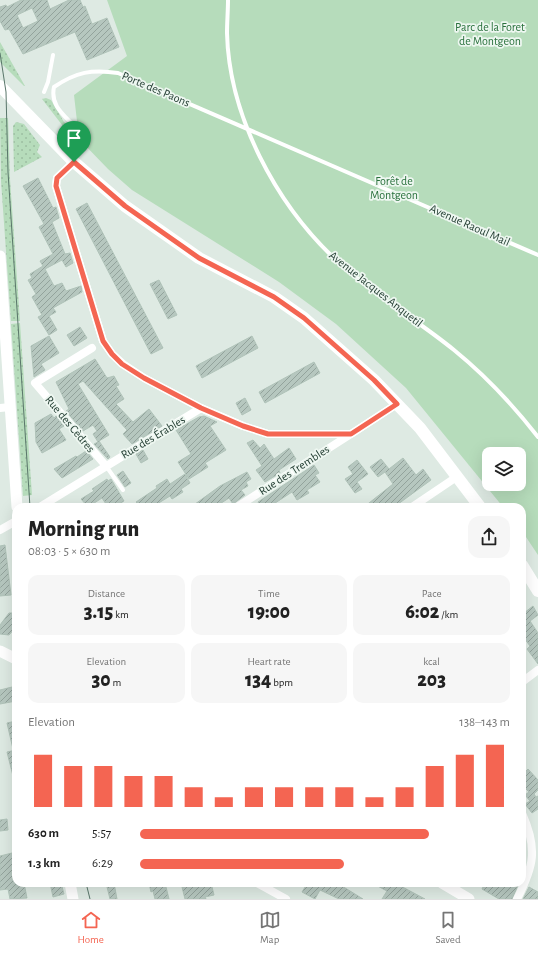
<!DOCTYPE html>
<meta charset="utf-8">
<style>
:root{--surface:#fff;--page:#f6f6f6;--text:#222;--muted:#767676;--line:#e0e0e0;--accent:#f46552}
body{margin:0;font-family:"Alegreya Sans",sans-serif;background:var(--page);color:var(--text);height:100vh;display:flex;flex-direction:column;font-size:15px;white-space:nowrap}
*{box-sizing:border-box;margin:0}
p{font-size:13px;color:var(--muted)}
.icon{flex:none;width:22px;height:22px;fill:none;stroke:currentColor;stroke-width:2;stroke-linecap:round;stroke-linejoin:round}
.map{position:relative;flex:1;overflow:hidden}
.side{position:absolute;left:12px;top:503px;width:514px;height:384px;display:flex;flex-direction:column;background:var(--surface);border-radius:12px;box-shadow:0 4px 16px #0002}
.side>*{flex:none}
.controls{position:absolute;left:482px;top:447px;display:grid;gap:8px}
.controls a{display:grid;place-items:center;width:44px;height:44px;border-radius:8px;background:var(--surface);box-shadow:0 4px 16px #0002;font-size:20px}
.pin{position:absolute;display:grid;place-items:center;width:34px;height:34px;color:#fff;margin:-41px -17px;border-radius:50% 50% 50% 0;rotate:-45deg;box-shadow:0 0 4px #0007}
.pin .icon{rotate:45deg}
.round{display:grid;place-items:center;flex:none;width:42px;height:42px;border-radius:12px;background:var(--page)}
.headline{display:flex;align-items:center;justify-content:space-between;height:68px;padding:0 16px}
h1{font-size:22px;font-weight:800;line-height:30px}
.figures{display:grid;grid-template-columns:repeat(3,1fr);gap:6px;height:68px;padding:4px 16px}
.figures div{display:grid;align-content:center;border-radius:10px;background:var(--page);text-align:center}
.figures b{font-size:20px;font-weight:800}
.figures small{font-size:11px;font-weight:400}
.figures p{font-size:11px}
.chart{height:112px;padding:8px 16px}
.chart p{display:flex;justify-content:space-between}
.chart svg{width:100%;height:72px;margin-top:4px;stroke:var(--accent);stroke-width:6}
ul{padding:0 16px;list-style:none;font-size:13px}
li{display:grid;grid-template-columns:64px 48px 1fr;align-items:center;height:30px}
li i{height:10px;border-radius:5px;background:var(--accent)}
.tab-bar{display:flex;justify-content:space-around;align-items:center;height:56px;border-top:1px solid var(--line);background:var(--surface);font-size:11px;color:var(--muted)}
.tab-bar a{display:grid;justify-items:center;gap:2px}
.tab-bar .on{color:var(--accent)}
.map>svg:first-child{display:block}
.grass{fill:url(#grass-dots)}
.park{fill:#b6dcbb;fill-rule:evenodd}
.building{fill:url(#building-hatch);stroke:#b0c3b9;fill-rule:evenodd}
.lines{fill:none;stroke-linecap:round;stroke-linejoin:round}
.service{stroke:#fff;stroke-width:4}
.minor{stroke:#fff;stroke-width:8}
.tertiary{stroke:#fff;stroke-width:11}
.secondary{stroke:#fff;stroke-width:12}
.tram{stroke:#59766a;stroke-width:1}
.route-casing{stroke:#fff;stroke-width:8}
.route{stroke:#f46552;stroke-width:5}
.labels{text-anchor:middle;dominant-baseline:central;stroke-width:3.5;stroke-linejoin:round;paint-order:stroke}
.park-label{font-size:12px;fill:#29713c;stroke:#eef7f1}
.street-label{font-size:12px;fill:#1f3a2f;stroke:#eef7f1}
</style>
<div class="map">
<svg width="538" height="899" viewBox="0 0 538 899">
<defs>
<pattern id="grass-dots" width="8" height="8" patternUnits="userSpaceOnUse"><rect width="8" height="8" fill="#b6dcbb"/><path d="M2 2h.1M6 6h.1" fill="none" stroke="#9cbea1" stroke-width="1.8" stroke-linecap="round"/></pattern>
<pattern id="building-hatch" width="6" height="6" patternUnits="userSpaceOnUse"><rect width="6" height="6" fill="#b6c7bf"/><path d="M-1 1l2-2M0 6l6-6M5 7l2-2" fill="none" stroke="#93a39c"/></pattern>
</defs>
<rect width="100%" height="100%" fill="#deeae3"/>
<path class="grass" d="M 0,42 L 25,86 L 24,86 L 0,62 Z
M 46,98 L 51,100 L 64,122 L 76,133 L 76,143 L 42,99 Z
M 0,118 L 8,118 L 10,179 L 20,321 L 11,321 L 1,181 Z
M 16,122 L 24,124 L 40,145 L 37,152 L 42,157 L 14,172 L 13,126 Z
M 20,323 L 32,495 L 23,496 L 11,324 Z"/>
<path class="park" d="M 107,0 L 538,0 L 538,555 L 522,531 L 522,507 L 503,507 L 406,388 L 336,324 L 279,282 L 132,190 L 108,169 L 79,139 L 74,95 L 127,56 ZM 489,454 L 519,454 L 519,484 L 489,484 Z"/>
<path class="building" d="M 21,0 L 47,0 L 50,9 L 69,0 L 80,0 L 83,7 L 85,6 L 92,24 L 107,18 L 119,47 L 87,60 L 75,32 L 23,54 L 9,29 L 5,30 L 0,21 L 0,7 L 6,5 L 7,7 ZM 32,8 L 38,21 L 23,28 L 17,15 Z
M 38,178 L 53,208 L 56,207 L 59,218 L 52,222 L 65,254 L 70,253 L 73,263 L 66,267 L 62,260 L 45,269 L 54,286 L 62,283 L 66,291 L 81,286 L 82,292 L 53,308 L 56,312 L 49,316 L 57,330 L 49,335 L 38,317 L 42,315 L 32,297 L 36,294 L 28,280 L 32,278 L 30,274 L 43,266 L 40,261 L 53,254 L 39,227 L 44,224 L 23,186 Z
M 87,203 L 163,348 L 151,354 L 76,209 Z
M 159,280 L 177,315 L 168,319 L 150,284 Z
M 80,327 L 87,338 L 74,346 L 67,335 Z
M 49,336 L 59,353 L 41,364 L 45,370 L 34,377 L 31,346 Z
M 252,336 L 258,348 L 202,378 L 196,366 Z
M 95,359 L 107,378 L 114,376 L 119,385 L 116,386 L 124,399 L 116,404 L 133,422 L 149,409 L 162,426 L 132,444 L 123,434 L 127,430 L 83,381 L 78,384 L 109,435 L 99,441 L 110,457 L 108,459 L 94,444 L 98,442 L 93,434 L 97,431 L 93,425 L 83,431 L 66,411 L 69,409 L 56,382 Z
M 314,362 L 320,373 L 265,403 L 259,392 Z
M 245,398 L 251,410 L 242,415 L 236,403 Z
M 51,414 L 54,418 L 56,416 L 64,426 L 59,429 L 66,440 L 42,453 L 36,442 L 35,423 Z
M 204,416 L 217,422 L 210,426 L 226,450 L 205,463 L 208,467 L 189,479 L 178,462 L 191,454 L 176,430 L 199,417 Z
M 253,440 L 260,448 L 264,444 L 274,459 L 289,448 L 296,459 L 279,470 L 280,473 L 265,482 L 256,470 L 262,466 L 247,443 Z
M 143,450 L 148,459 L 141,463 L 136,454 Z
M 86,451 L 93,459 L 62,478 L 54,469 L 76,456 L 77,457 Z
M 403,458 L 416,475 L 423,469 L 431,480 L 394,507 L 364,507 L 393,484 L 385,472 L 378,477 L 370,467 L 381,459 L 389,469 Z
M 357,460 L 368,474 L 357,482 L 362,489 L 355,493 L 345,479 L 353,474 L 348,467 Z
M 314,465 L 319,473 L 315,475 L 320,482 L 307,490 L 309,493 L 297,500 L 292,492 L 269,507 L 261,507 L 258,502 Z
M 123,471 L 131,483 L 125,487 L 117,475 Z
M 247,472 L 251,479 L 246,482 L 248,486 L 241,490 L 245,495 L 233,504 L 229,498 L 215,507 L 191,507 L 220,486 Z
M 185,474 L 190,483 L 181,489 L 183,492 L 172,499 L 170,496 L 157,504 L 159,507 L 141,507 L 136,502 L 157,488 L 156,486 L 167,479 L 170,484 Z
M 107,479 L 108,481 L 111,479 L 124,501 L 114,507 L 108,507 L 102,498 L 88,507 L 81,499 L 94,491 L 92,489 Z
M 5,545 L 11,595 L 0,596 L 0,546 Z
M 533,606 L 538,615 L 530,621 L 538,633 L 538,664 L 527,649 L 530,646 L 522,635 L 522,610 L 524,613 Z
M 9,613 L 15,613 L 16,627 L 9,635 L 0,634 L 0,625 Z
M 16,686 L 16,701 L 0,704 L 0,690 Z
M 16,721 L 16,749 L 13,749 L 7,723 Z
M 16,750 L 16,775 L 13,776 L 7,752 Z
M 528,769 L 538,780 L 538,790 L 534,794 L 536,797 L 538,796 L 538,809 L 532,813 L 525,804 L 530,801 L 525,795 L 529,792 L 522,785 L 522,775 Z
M 7,819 L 8,830 L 0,831 L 0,820 Z
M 16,852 L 16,883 L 24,883 L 27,898 L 10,899 L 8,889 L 0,890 L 0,856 Z
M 50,883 L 61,883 L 64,894 L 53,897 Z
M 106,883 L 114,883 L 117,899 L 110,899 Z
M 149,883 L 165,883 L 169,899 L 155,899 L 153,891 L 151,892 Z
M 181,883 L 211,883 L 214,895 L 205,897 L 206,899 L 185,899 Z
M 304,883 L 337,883 L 363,899 L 339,899 L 320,890 L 315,899 L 302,892 L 307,884 Z
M 372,883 L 395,883 L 425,899 L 382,899 L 387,891 Z
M 485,883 L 519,883 L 512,899 L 499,899 L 482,889 Z
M 529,887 L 538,892 L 538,899 L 523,899 Z"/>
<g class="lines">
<path class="service" d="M 228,0 C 228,11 227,22 227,33 C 229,116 276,204 336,260 C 372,294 416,319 454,350 C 486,376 513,405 538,437
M 44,92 L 48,82 L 53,55
M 70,155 L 81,143 L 82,136 C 72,119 49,110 54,87 C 76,72 92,69 118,73 L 538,255
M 106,466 L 123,490"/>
<path class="minor" d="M 74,162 L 57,178 L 56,186 L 103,341 L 112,354 L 123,364 L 144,378 L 201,408 L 243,426 L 268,434 L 351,434 L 397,404
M 92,348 L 35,383 L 106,466
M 0,408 L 10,407
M 40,507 L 201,408
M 237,507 L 351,434
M 412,507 L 458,476
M 0,530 L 16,521
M 522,682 L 538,670
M 257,883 L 286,899
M 517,899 C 534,866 538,849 522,813"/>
<path class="tertiary" d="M 0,256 L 17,507
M 0,651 L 16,659
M 70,883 L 73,899
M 442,883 L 469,899"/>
<path class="secondary" d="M 0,86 L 74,162 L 125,206 L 199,258 L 274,297 L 304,318 L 374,380 L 420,428 L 480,507
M 522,565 L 538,591"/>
<path class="tram" d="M 0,53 L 6,92 L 8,172 L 30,507
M 86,883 L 90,899"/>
</g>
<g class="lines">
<defs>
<path id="route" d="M 74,162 L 125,206 L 199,258 L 274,297 L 304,318 L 374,380 L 397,404 L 351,434 L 268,434 L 243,426 L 201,408 L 144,378 L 122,364 L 112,354 L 103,341 L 56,186 L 57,178 Z"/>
</defs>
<use href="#route" class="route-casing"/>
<use href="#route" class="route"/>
</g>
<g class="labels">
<g class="park-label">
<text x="490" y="27">Parc de la Foret<tspan x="490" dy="14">de Montgeon</tspan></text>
<text x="394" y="181">Forêt de<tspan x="394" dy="14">Montgeon</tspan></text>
</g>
<g class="street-label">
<text transform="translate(156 89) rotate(23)">Porte des Paons</text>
<text transform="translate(470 225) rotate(24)">Avenue Raoul Mail</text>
<text transform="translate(376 289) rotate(38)">Avenue Jacques Anquetil</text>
<text transform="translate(70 424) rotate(50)">Rue des Cèdres</text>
<text transform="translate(153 437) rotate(-31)">Rue des Érables</text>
<text transform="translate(294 470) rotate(-33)">Rue des Trembles</text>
</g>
</g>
</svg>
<div class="controls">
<a><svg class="icon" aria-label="layers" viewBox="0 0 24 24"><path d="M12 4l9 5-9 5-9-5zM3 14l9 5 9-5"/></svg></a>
</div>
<div class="pin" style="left:74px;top:162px;background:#1e9e55"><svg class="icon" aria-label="arrive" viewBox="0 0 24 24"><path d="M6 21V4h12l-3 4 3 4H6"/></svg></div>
<section class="side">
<div class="headline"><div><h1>Morning run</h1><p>08:03 · 5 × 630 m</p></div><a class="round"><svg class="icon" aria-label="share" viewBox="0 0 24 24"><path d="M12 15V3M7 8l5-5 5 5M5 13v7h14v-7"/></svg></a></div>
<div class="figures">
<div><p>Distance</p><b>3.15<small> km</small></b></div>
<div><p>Time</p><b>19:00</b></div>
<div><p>Pace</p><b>6:02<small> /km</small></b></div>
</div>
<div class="figures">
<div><p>Elevation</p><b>30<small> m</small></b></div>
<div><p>Heart rate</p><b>134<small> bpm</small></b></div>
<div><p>kcal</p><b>203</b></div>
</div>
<div class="chart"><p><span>Elevation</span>138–143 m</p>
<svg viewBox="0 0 160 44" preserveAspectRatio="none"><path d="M5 44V12M15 44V19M25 44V19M35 44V25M45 44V25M55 44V32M65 44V38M75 44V32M85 44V32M95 44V32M105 44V32M115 44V38M125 44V32M135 44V19M145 44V12M155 44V6"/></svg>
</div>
<ul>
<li><b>630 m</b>5:57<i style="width:78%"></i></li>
<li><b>1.3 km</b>6:29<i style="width:55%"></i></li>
</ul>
</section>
</div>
<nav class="tab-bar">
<a class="on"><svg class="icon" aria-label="home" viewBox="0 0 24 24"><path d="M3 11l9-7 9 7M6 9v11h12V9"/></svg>Home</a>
<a><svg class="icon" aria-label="map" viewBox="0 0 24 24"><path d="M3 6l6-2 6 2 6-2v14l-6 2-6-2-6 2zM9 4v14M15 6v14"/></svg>Map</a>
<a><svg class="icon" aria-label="saved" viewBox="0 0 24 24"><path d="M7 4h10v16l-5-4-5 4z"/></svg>Saved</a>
</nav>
